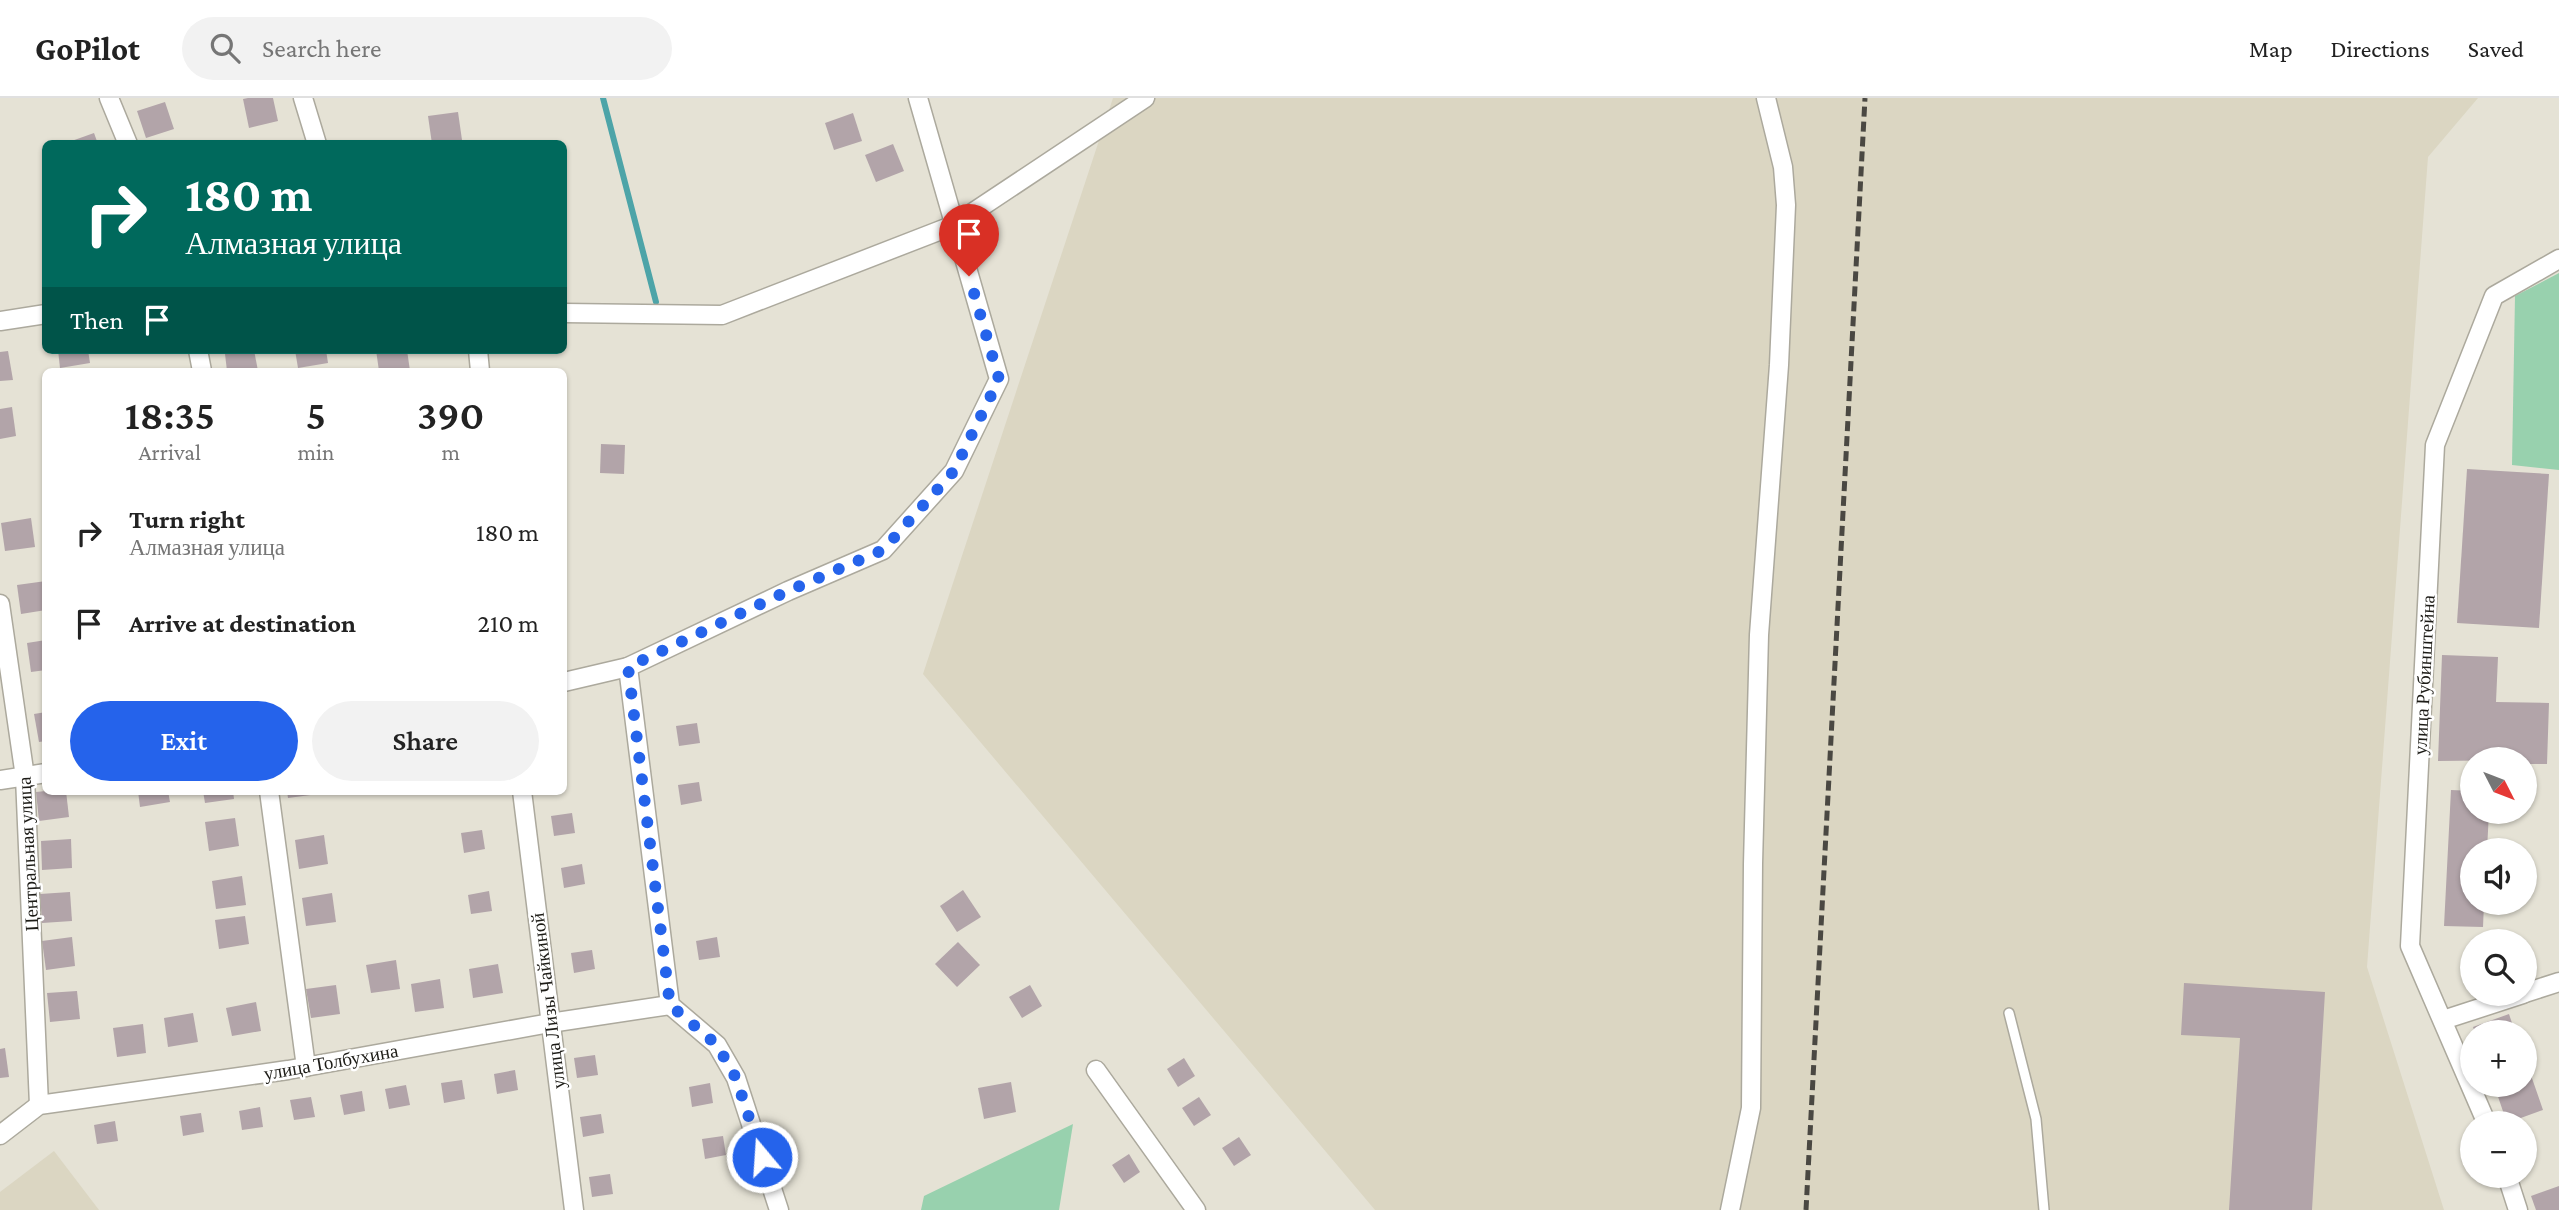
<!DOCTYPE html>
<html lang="en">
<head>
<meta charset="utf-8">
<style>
  :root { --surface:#fff; --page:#f2f2f2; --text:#222; --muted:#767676; --line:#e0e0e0; --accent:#2563eb }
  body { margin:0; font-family:"Crimson Pro",serif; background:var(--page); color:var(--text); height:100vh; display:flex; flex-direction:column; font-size:26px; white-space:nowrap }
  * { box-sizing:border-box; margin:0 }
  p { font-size:23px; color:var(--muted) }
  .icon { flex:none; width:38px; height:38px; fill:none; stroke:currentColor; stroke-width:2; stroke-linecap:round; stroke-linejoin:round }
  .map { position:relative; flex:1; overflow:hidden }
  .drawer { position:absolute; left:42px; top:270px; width:525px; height:427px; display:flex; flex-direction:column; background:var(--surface); border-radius:10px; box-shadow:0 2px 5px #0004 }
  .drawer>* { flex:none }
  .guide { position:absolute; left:42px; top:42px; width:525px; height:214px; border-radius:10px; box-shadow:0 2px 5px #0004; background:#00695c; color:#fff; overflow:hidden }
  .needle { width:46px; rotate:132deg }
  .tools { position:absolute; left:2460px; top:649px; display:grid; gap:14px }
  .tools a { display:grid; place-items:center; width:77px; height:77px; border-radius:50%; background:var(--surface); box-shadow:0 2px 5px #0004; font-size:35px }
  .pin { position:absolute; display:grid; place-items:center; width:60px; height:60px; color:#fff; margin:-72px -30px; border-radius:50% 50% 50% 0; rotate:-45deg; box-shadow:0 0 7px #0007 }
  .pin .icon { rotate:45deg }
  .me { position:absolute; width:77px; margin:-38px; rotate:342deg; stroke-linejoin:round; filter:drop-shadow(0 0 5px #0008) }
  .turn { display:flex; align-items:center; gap:24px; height:147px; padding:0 28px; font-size:32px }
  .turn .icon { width:91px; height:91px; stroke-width:2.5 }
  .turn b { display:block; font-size:49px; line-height:60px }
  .then { display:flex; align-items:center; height:66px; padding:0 28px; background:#0003; gap:14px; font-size:26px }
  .eta { display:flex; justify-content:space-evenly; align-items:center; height:119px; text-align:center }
  .eta b { font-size:42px; font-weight:600; line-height:49px }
  .action { display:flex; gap:14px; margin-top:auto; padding:14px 28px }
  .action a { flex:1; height:80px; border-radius:42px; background:var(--accent); color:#fff; font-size:28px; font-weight:600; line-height:80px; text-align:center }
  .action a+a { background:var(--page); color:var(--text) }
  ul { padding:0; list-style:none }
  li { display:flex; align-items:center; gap:21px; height:91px; padding:0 28px }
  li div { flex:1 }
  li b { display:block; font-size:26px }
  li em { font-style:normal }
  header { display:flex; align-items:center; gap:42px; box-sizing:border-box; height:98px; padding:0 35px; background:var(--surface); border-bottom:2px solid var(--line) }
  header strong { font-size:33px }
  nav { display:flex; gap:38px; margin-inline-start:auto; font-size:24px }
  .search { width:490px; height:63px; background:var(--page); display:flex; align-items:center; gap:18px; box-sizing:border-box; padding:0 24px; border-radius:38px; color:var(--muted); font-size:26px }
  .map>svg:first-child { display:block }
</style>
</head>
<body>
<header>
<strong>GoPilot</strong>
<div class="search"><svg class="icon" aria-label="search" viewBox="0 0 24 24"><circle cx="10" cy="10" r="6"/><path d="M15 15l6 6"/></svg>Search here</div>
<nav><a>Map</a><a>Directions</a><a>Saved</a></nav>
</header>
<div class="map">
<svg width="2559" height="1112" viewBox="0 0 2559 1112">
  <rect width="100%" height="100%" fill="#e5e2d5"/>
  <g fill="#dbd6c2">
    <path d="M 1113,0 L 2478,0 L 2428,59 L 2367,869 L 2444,1112 L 1375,1112 L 923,576 Z"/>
    <path d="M 54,1053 L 99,1112 L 0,1112 L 0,1094 Z"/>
  </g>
  <g fill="#98d1ae">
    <path d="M 2559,175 L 2559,372 L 2512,367 L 2515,198 Z"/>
    <path d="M 1073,1026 L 1059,1112 L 921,1112 L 924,1098 Z"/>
  </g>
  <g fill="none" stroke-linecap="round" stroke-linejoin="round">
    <path stroke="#4da4a8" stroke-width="6" d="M 603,0 L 656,204"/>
  </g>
  <g fill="#b2a4a9">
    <path d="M 248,0 L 273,0 L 278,23 L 249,30 L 243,1 Z"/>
    <path d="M 165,4 L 174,31 L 146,40 L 137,13 Z"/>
    <path d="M 458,14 L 462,42 L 432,46 L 428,18 Z"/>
    <path d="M 853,15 L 862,43 L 834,52 L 825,25 Z"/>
    <path d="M 94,35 L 98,46 L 66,46 L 66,45 Z"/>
    <path d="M 893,46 L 904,73 L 876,84 L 865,57 Z"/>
    <path d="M 58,252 L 88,252 L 90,265 L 60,270 Z"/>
    <path d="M 254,252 L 258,273 L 227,273 L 225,256 Z"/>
    <path d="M 295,252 L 326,252 L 328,265 L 298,270 Z"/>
    <path d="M 376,252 L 407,252 L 410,273 L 379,273 Z"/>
    <path d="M 8,253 L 13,282 L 0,283 L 0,254 Z"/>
    <path d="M 12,309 L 16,338 L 0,341 L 0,311 Z"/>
    <path d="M 601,346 L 625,347 L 624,376 L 600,375 Z"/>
    <path d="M 2467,371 L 2549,376 L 2539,530 L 2457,525 Z"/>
    <path d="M 31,420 L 35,449 L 5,453 L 1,425 Z"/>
    <path d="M 46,483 L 46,512 L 21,516 L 17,487 Z"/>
    <path d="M 46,542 L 46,572 L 31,574 L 27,545 Z"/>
    <path d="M 2442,557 L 2498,559 L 2496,604 L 2549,605 L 2547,666 L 2525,666 L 2525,662 L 2438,663 Z"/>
    <path d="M 46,614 L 46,643 L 39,644 L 34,616 Z"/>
    <path d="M 697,625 L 700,645 L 679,648 L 676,628 Z"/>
    <path d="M 699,684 L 702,703 L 681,707 L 678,687 Z"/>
    <path d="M 2451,692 L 2473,693 L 2473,714 L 2489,714 L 2487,752 L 2473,752 L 2473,805 L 2484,805 L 2483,829 L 2444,828 Z"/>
    <path d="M 46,693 L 66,693 L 69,719 L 39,723 L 36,694 Z"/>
    <path d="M 138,693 L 168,693 L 170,704 L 140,709 Z"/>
    <path d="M 203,693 L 233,693 L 234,701 L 205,705 Z"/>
    <path d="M 287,693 L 318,693 L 318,696 L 288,700 Z"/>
    <path d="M 572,715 L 575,735 L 554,738 L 551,718 Z"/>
    <path d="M 235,720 L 239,748 L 209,753 L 205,724 Z"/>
    <path d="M 482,732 L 485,751 L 464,755 L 461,735 Z"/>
    <path d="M 324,737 L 328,766 L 299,771 L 295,742 Z"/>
    <path d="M 71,741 L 72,770 L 42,772 L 41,743 Z"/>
    <path d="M 582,766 L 585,786 L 564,790 L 561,770 Z"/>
    <path d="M 242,778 L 246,807 L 216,811 L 212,783 Z"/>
    <path d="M 963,792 L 981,819 L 957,834 L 940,808 Z"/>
    <path d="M 489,793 L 492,813 L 471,816 L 468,797 Z"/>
    <path d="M 70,794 L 72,823 L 42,825 L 40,796 Z"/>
    <path d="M 332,795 L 336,824 L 306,828 L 302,800 Z"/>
    <path d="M 245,818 L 249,846 L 219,851 L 215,822 Z"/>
    <path d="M 72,839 L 75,868 L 46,872 L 42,843 Z"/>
    <path d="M 717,839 L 720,859 L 699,862 L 696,843 Z"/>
    <path d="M 958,844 L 980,867 L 957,889 L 935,866 Z"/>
    <path d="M 592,852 L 595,871 L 574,875 L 571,855 Z"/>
    <path d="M 396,862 L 400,891 L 371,895 L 366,867 Z"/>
    <path d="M 498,866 L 503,895 L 473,900 L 469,871 Z"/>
    <path d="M 440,881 L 444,910 L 415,914 L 411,886 Z"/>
    <path d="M 2184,885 L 2325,894 L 2312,1112 L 2229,1112 L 2240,940 L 2181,937 Z"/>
    <path d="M 336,887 L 340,916 L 311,920 L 306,891 Z"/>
    <path d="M 1030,887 L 1042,908 L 1022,920 L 1009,899 Z"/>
    <path d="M 77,893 L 80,921 L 50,924 L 47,895 Z"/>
    <path d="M 256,904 L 261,933 L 232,938 L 226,910 Z"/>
    <path d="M 193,915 L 198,944 L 168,949 L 164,920 Z"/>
    <path d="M 2509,916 L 2515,934 L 2475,934 L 2473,929 Z"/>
    <path d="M 143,926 L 146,955 L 117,959 L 113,930 Z"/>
    <path d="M 5,950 L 9,979 L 0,980 L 0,951 Z"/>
    <path d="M 595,957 L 598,977 L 577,980 L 574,960 Z"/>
    <path d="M 1184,960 L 1195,978 L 1178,989 L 1167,971 Z"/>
    <path d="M 2526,963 L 2543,1012 L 2507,1025 L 2494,987 L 2525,987 Z"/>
    <path d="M 515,972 L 518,992 L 497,996 L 494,976 Z"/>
    <path d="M 462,982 L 465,1001 L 444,1005 L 441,985 Z"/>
    <path d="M 1011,984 L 1016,1014 L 984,1021 L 978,990 Z"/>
    <path d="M 710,985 L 713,1005 L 692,1009 L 689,989 Z"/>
    <path d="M 406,987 L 410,1007 L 389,1011 L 385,991 Z"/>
    <path d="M 362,993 L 365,1013 L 344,1017 L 340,997 Z"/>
    <path d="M 311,999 L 315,1019 L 294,1022 L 290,1002 Z"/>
    <path d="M 1199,999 L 1211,1017 L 1194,1028 L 1182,1010 Z"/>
    <path d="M 260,1009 L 263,1029 L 242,1032 L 239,1013 Z"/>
    <path d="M 201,1015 L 204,1034 L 183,1038 L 180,1018 Z"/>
    <path d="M 601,1016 L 604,1035 L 583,1039 L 580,1019 Z"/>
    <path d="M 115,1023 L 118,1043 L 97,1046 L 94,1027 Z"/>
    <path d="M 723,1038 L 726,1057 L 705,1061 L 702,1041 Z"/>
    <path d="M 1239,1039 L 1251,1057 L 1234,1068 L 1222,1050 Z"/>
    <path d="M 1129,1056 L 1140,1074 L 1124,1085 L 1112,1067 Z"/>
    <path d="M 610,1076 L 613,1096 L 592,1099 L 589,1079 Z"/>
    <path d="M 2559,1088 L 2559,1112 L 2536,1112 L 2531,1098 Z"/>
  </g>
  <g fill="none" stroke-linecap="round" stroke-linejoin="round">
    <g stroke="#aca99d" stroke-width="12">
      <path id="lane" d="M 2009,915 L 2036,1021 L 2044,1112"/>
    </g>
    <g stroke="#aca99d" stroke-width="21">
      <g id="street">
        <path d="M 109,0 L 128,46"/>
        <path d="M 303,0 L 317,46"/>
        <path d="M 564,215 L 722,217 L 954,127 L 1145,0"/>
        <path d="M 0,223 L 46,216"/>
        <path d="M 198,252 L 202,273"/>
        <path d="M 478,252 L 480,273"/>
        <path d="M 0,506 L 25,679 L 39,1007"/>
        <path d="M 628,569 L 670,907 L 717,947 L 736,980 L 779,1112"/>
        <path d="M 564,584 L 628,569 L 788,493 L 883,452 L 954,373 L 999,281 L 918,0"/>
        <path d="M 0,682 L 46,675"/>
        <path d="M 269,693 L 306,969"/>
        <path d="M 522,693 L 574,1112"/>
        <path d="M 2525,895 L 2559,884"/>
        <path d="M 2443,922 L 2523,896"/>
        <path d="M 1096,972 L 1196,1112"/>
        <path d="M 2487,1026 L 2410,848 L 2435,347 L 2494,198 L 2559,161"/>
        <path d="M 0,1037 L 39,1007 L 288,972 L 550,925 L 670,907"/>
        <path d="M 2507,1078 L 2518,1112"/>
        <path d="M 1730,1112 L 1751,1010 L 1753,766 L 1759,537 L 1779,267 L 1786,107 L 1783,69 L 1766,0"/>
      </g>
    </g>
    <use href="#lane" stroke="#fff" stroke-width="9"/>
    <use href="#street" stroke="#fff" stroke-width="18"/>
    <path stroke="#4a4842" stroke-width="5" stroke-dasharray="10 5" stroke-linecap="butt" d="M 1806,1112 L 1865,0"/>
  </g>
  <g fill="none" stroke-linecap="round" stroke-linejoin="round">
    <path stroke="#2563eb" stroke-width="12" stroke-dasharray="0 21.6" d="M 762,1059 L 736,980 L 717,947 L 670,907 L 628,569 L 788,493 L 883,452 L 954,373 L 999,281 L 969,178"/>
  </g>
  <g text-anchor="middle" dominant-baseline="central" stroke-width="5" stroke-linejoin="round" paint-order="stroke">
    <g font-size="19" fill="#1d1c17" stroke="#fff">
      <text transform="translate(2424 577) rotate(-87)">улица Рубинштейна</text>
      <text transform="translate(28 756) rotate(-93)">Центральная улица</text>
      <text transform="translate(548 903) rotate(-97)">улица Лизы Чайкиной</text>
      <text transform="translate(331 964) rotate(-10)">улица Толбухина</text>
    </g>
  </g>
</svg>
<div class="tools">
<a><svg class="needle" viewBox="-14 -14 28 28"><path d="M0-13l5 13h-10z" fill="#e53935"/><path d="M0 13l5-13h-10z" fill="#767676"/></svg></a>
<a><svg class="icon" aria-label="sound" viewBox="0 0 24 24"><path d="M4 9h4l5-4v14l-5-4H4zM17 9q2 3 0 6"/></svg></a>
<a><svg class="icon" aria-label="search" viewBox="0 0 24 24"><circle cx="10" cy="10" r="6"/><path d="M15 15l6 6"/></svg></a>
<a>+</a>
<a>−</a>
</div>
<div class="pin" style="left:969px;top:178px;background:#d93025"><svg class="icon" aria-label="arrive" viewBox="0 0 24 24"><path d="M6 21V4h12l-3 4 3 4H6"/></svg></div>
<svg class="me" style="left:762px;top:1059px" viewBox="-20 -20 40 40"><circle r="17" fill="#2563eb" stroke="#fff" stroke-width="3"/><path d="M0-11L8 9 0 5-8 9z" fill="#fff"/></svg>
<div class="guide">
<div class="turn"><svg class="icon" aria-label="right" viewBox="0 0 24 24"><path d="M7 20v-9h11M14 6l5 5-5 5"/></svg><div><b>180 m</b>Алмазная улица</div></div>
<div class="then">Then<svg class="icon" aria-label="arrive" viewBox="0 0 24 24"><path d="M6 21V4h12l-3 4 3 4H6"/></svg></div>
</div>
<section class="drawer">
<div class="eta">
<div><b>18:35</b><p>Arrival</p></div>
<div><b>5</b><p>min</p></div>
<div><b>390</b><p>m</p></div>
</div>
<ul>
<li><svg class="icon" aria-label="right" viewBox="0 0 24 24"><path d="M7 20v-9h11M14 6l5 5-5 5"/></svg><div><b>Turn right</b><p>Алмазная улица</p></div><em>180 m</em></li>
<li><svg class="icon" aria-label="arrive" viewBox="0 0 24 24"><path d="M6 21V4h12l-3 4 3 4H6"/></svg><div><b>Arrive at destination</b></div><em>210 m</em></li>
</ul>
<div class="action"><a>Exit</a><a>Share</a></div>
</section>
</div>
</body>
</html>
